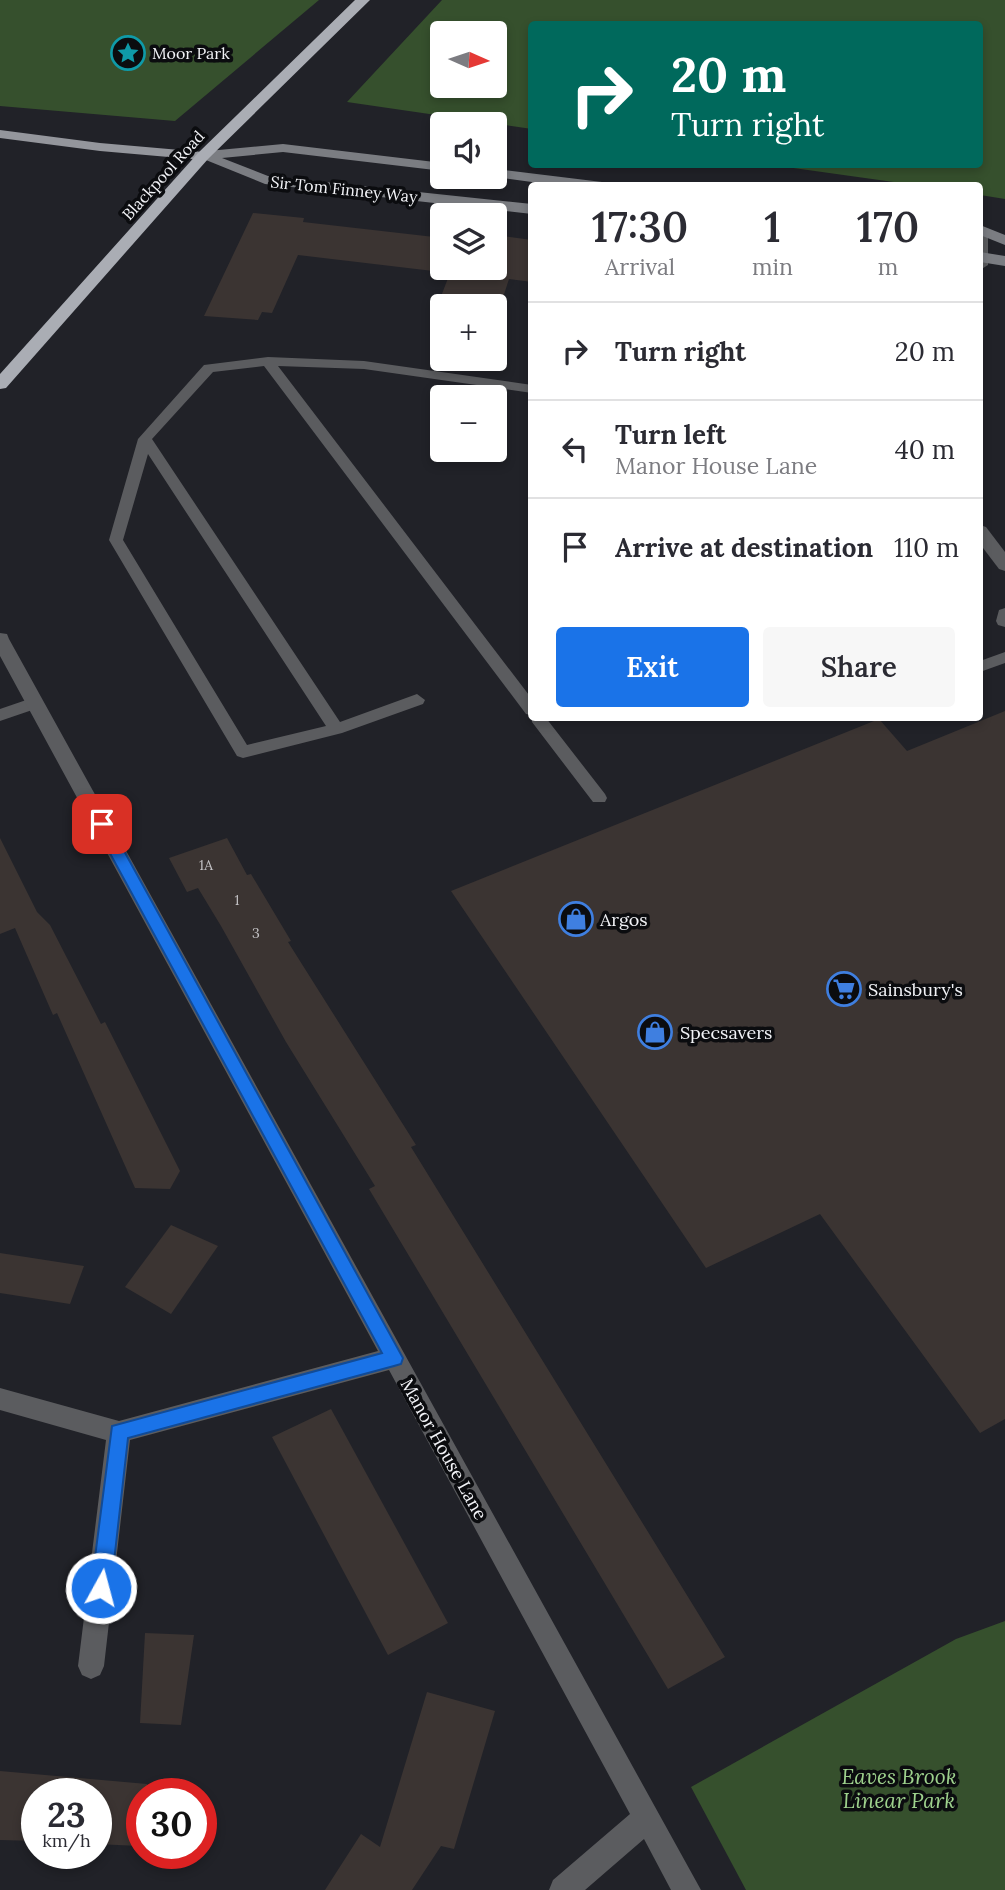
<!DOCTYPE html>
<html lang="en">
<head>
<meta charset="utf-8">
<style>
  :root { --surface:#fff; --page:#f7f7f7; --text:#2b2b33; --muted:#7c7c81; --line:#e1e1e2; --accent:#1a73e8 }
  body { margin:0; font-family:Lora,serif; background:var(--page); color:var(--text); height:100vh; display:flex; flex-direction:column; font-size:26px; white-space:nowrap }
  * { box-sizing:border-box; margin:0 }
  p { font-size:23px; color:var(--muted) }
  .icon { flex:none; width:38px; height:38px; fill:none; stroke:currentColor; stroke-width:2; stroke-linecap:round; stroke-linejoin:round }
  .map { position:relative; flex:1; overflow:hidden }
  .sheet { position:absolute; left:528px; top:182px; width:455px; height:539px; display:flex; flex-direction:column; background:var(--surface); border-radius:7px; box-shadow:0 4px 10px #0003 }
  .sheet>* { flex:none }
  .hud { position:absolute; left:528px; top:21px; width:455px; height:147px; border-radius:7px; box-shadow:0 4px 10px #0003; background:#00695c; color:#fff; overflow:hidden }
  .needle { width:46px; rotate:93deg }
  .controls { position:absolute; left:430px; top:21px; display:grid; gap:14px }
  .controls a { display:grid; place-items:center; width:77px; height:77px; border-radius:7px; background:var(--surface); box-shadow:0 4px 10px #0003; font-size:35px }
  .speed { position:absolute; left:21px; top:1778px; display:flex; gap:14px; font-size:35px; font-weight:700; text-align:center }
  .speed>* { display:grid; place-content:center; width:91px; height:91px; border-radius:50%; background:var(--surface); box-shadow:0 4px 10px #0003; line-height:1 }
  .speed small { font-size:18px; font-weight:400 }
  .speed .limit { border:10px solid #d22; background:#fff; color:#111 }
  .pin { position:absolute; display:grid; place-items:center; width:60px; height:60px; color:#fff; margin:-30px; border-radius:14px; box-shadow:0 4px 10px #0006 }
  .me { position:absolute; width:77px; margin:-38px; rotate:7deg; stroke-linejoin:round; filter:drop-shadow(0 0 5px #0008) }
  .turn { display:flex; align-items:center; gap:24px; height:147px; padding:0 28px; font-size:32px }
  .turn .icon { width:91px; height:91px; stroke-width:2.5 }
  .turn b { display:block; font-size:49px; line-height:60px }
  .eta { display:flex; justify-content:space-evenly; align-items:center; height:119px; text-align:center }
  .eta b { font-size:42px; font-weight:600; line-height:49px }
  .cta { display:flex; gap:14px; margin-top:auto; padding:14px 28px }
  .cta a { flex:1; height:80px; border-radius:7px; background:var(--accent); color:#fff; font-size:28px; font-weight:600; line-height:80px; text-align:center }
  .cta a+a { background:var(--page); color:var(--text) }
  ul { padding:0; list-style:none }
  li { display:flex; align-items:center; gap:21px; height:98px; padding:0 28px; border-top:2px solid var(--line) }
  li div { flex:1 }
  li b { display:block; font-size:26px }
  li em { font-style:normal }
  .map>svg:first-child { display:block }
</style>
</head>
<body>
<div class="map">
<svg width="1005" height="1890" viewBox="0 0 1005 1890">
  <rect width="100%" height="100%" fill="#212228"/>
  <g fill="#36502d" fill-rule="evenodd">
    <path d="M 0,0 L 319,0 L 175,121 L 0,106 Z"/>
    <path d="M 442,0 L 1005,0 L 1005,199 L 980,195 L 980,186 L 915,185 L 772,165 L 980,164 L 980,24 L 532,24 L 532,129 L 347,102 ZM 443,33 L 495,33 L 495,86 L 443,86 Z"/>
    <path d="M 1005,1621 L 1005,1890 L 746,1890 L 691,1787 L 956,1639 Z"/>
  </g>
  <g fill="#3b3432">
    <path d="M 253,213 L 304,218 L 303,222 L 443,238 L 443,268 L 495,268 L 495,235 L 532,240 L 532,282 L 509,279 L 495,322 L 495,306 L 443,306 L 443,326 L 430,325 L 450,273 L 298,255 L 272,313 L 262,312 L 258,320 L 204,316 Z"/>
    <path d="M 1005,711 L 1005,1419 L 980,1433 L 820,1214 L 706,1268 L 451,891 L 879,719 L 907,751 Z"/>
    <path d="M 0,838 L 37,912 L 50,925 L 101,1024 L 105,1022 L 180,1171 L 170,1189 L 135,1188 L 57,1013 L 53,1015 L 15,928 L 0,934 Z"/>
    <path d="M 227,838 L 247,875 L 251,874 L 291,941 L 288,942 L 416,1145 L 411,1147 L 725,1657 L 668,1689 L 369,1189 L 375,1186 L 286,1042 L 221,926 L 198,888 L 187,892 L 169,858 Z"/>
    <path d="M 171,1225 L 218,1246 L 171,1314 L 125,1287 Z"/>
    <path d="M 0,1253 L 84,1266 L 70,1304 L 0,1293 Z"/>
    <path d="M 331,1409 L 448,1623 L 388,1655 L 272,1437 Z"/>
    <path d="M 145,1633 L 194,1635 L 181,1725 L 140,1723 Z"/>
    <path d="M 427,1692 L 495,1711 L 454,1849 L 441,1846 L 412,1890 L 325,1890 L 361,1834 L 380,1847 Z"/>
    <path d="M 0,1771 L 147,1784 L 146,1794 L 142,1794 L 139,1846 L 96,1844 L 96,1794 L 37,1794 L 37,1841 L 0,1840 Z"/>
  </g>
  <g fill="none" stroke-linecap="round" stroke-linejoin="round">
    <g fill="#5b5c5f" fill-rule="evenodd">
      <path d="M 268,357 L 364,361 L 532,385 L 532,393 L 364,369 L 278,366 L 532,699 L 532,718 L 546,718 L 605,794 L 607,798 L 605,802 L 593,802 L 532,722 L 531,715 L 526,714 L 264,366 L 213,372 L 152,439 L 340,722 L 417,694 L 425,700 L 423,704 L 342,733 L 243,758 L 237,756 L 109,540 L 138,439 L 204,365 ZM 148,454 L 326,726 L 247,745 L 123,540 Z"/>
      <path d="M 1005,652 L 1005,663 L 980,672 L 980,661 Z"/>
      <path d="M 35,697 L 43,703 L 41,707 L 0,721 L 0,709 Z"/>
    </g>
    <g fill="#5b5c5f" fill-rule="evenodd">
      <path d="M 980,227 L 988,232 L 988,265 L 980,270 Z"/>
      <path d="M 980,525 L 986,527 L 1005,552 L 1005,571 L 999,569 L 980,544 Z"/>
      <path d="M 1005,608 L 1005,627 L 998,625 L 996,621 L 999,610 Z"/>
      <path d="M 0,633 L 7,634 L 9,639 L 701,1890 L 671,1890 L 644,1839 L 585,1890 L 549,1890 L 553,1880 L 630,1814 L 389,1370 L 130,1440 L 104,1666 L 100,1675 L 91,1679 L 82,1675 L 78,1666 L 106,1440 L 0,1410 L 0,1388 L 119,1421 L 378,1351 L 0,656 Z"/>
    </g>
    <g fill="#7b7d82" fill-rule="evenodd">
      <path d="M 283,144 L 443,163 L 443,171 L 283,152 L 222,158 L 268,176 L 532,204 L 532,214 L 265,184 L 196,156 L 208,151 Z"/>
      <path d="M 495,169 L 602,182 L 609,186 L 561,186 L 495,177 L 492,177 L 495,177 Z"/>
      <path d="M 980,225 L 1005,235 L 1005,245 L 980,235 Z"/>
      <path d="M 980,252 L 1005,256 L 1005,266 L 980,262 Z"/>
    </g>
    <path fill="#94969c" fill-rule="evenodd" d="M 0,130 L 100,143 L 203,152 L 210,156 L 203,160 L 100,151 L 0,138 Z"/>
    <path fill="#aaadb4" fill-rule="evenodd" d="M 355,0 L 370,0 L 208,159 L 6,388 L 0,389 L 0,374 L 198,153 Z"/>
  </g>
  <path fill="#1a73e8" stroke="#114b97" stroke-width="2" d="M 102,819 L 107,820 L 403,1358 L 401,1364 L 394,1366 L 128,1438 L 111,1588 L 108,1594 L 101,1597 L 94,1594 L 91,1588 L 112,1426 L 382,1353 L 94,824 Z"/>
  <defs>
    <g id="sight-ring" transform="scale(1.75)"><circle r="9.5" fill="#0b0c0f" stroke="#0f9aa8" stroke-width="1.5"/><path d="M0-6L1.8-2.2L6-1.7L2.9 1.2L3.7 5.4L0 3.3L-3.7 5.4L-2.9 1.2L-6-1.7L-1.8-2.2Z" fill="#0f9aa8"/></g>
    <g id="shop-ring" transform="scale(1.75)"><circle r="9.5" fill="#0b0c0f" stroke="#3f7fe0" stroke-width="1.5"/><path d="M-5-2.5h2.3a2.7 3.5 0 0 1 5.4 0H5L5.5 6h-11ZM-1.5-2.5h3a1.5 2.3 0 0 0-3 0Z" fill="#3f7fe0"/></g>
    <g id="supermarket-ring" transform="scale(1.75)"><circle r="9.5" fill="#0b0c0f" stroke="#3f7fe0" stroke-width="1.5"/><path d="M-6-5.5h2.5l.6 2H6L4.5 2H-2.5L-4.4-4H-6ZM-1.5 3.2a1.3 1.3 0 1 0 .1 0ZM3 3.2a1.3 1.3 0 1 0 .1 0Z" fill="#3f7fe0"/></g>
  </defs>
  <g fill-rule="evenodd">
    <use href="#sight-ring" x="128" y="53"/>
    <use href="#shop-ring" x="576" y="919"/>
    <use href="#supermarket-ring" x="844" y="989"/>
    <use href="#shop-ring" x="655" y="1032"/>
  </g>
  <g text-anchor="middle" dominant-baseline="central" stroke-width="7" stroke-linejoin="round" paint-order="stroke">
    <g font-size="14" fill="#c4c3c6">
      <text x="206" y="865">1A</text>
      <text x="237" y="900">1</text>
      <text x="256" y="933">3</text>
    </g>
    <g font-size="16" fill="#f2f3f7" stroke="#0b0c0f" text-anchor="start">
      <text x="152" y="53">Moor Park</text>
    </g>
    <g font-size="16" fill="#f2f3f7" stroke="#0b0c0f">
      <text transform="translate(163 175) rotate(-48)">Blackpool Road</text>
      <text transform="translate(344 189) rotate(6)">Sir Tom Finney Way</text>
    </g>
    <g font-size="18" fill="#f2f3f7" stroke="#0b0c0f" text-anchor="start">
      <text x="600" y="919">Argos</text>
      <text x="868" y="989">Sainsbury's</text>
      <text x="680" y="1032">Specsavers</text>
    </g>
    <g font-size="18" fill="#f2f3f7" stroke="#0b0c0f">
      <text transform="translate(444 1449) rotate(61)">Manor House Lane</text>
    </g>
    <g font-size="21" font-style="italic" fill="#9ed28d" stroke="#0b0c0f">
      <text x="899" y="1776">Eaves Brook<tspan x="899" dy="24">Linear Park</tspan></text>
    </g>
  </g>
</svg>
<div class="controls">
<a><svg class="needle" viewBox="-14 -14 28 28"><path d="M0-13l5 13h-10z" fill="#e53935"/><path d="M0 13l5-13h-10z" fill="#7c7c81"/></svg></a>
<a><svg class="icon" aria-label="sound" viewBox="0 0 24 24"><path d="M4 9h4l5-4v14l-5-4H4zM17 9q2 3 0 6"/></svg></a>
<a><svg class="icon" aria-label="layers" viewBox="0 0 24 24"><path d="M12 4l9 5-9 5-9-5zM3 14l9 5 9-5"/></svg></a>
<a>+</a>
<a>−</a>
</div>
<div class="speed"><div>23<small>km/h</small></div><div class="limit">30</div></div>
<div class="pin" style="left:102px;top:824px;background:#d93025"><svg class="icon" aria-label="arrive" viewBox="0 0 24 24"><path d="M6 21V4h12l-3 4 3 4H6"/></svg></div>
<svg class="me" style="left:101px;top:1588px" viewBox="-20 -20 40 40"><circle r="17" fill="#1a73e8" stroke="#fff" stroke-width="3"/><path d="M0-11L8 9 0 5-8 9z" fill="#fff"/></svg>
<div class="hud">
<div class="turn"><svg class="icon" aria-label="right" viewBox="0 0 24 24"><path d="M7 20v-9h11M14 6l5 5-5 5"/></svg><div><b>20 m</b>Turn right</div></div>
</div>
<section class="sheet">
<div class="eta">
<div><b>17:30</b><p>Arrival</p></div>
<div><b>1</b><p>min</p></div>
<div><b>170</b><p>m</p></div>
</div>
<ul>
<li><svg class="icon" aria-label="right" viewBox="0 0 24 24"><path d="M7 20v-9h11M14 6l5 5-5 5"/></svg><div><b>Turn right</b></div><em>20 m</em></li>
<li><svg class="icon" aria-label="left" viewBox="0 0 24 24"><path d="M17 20v-9H6M10 6l-5 5 5 5"/></svg><div><b>Turn left</b><p>Manor House Lane</p></div><em>40 m</em></li>
<li><svg class="icon" aria-label="arrive" viewBox="0 0 24 24"><path d="M6 21V4h12l-3 4 3 4H6"/></svg><div><b>Arrive at destination</b></div><em>110 m</em></li>
</ul>
<div class="cta"><a>Exit</a><a>Share</a></div>
</section>
</div>
</body>
</html>
